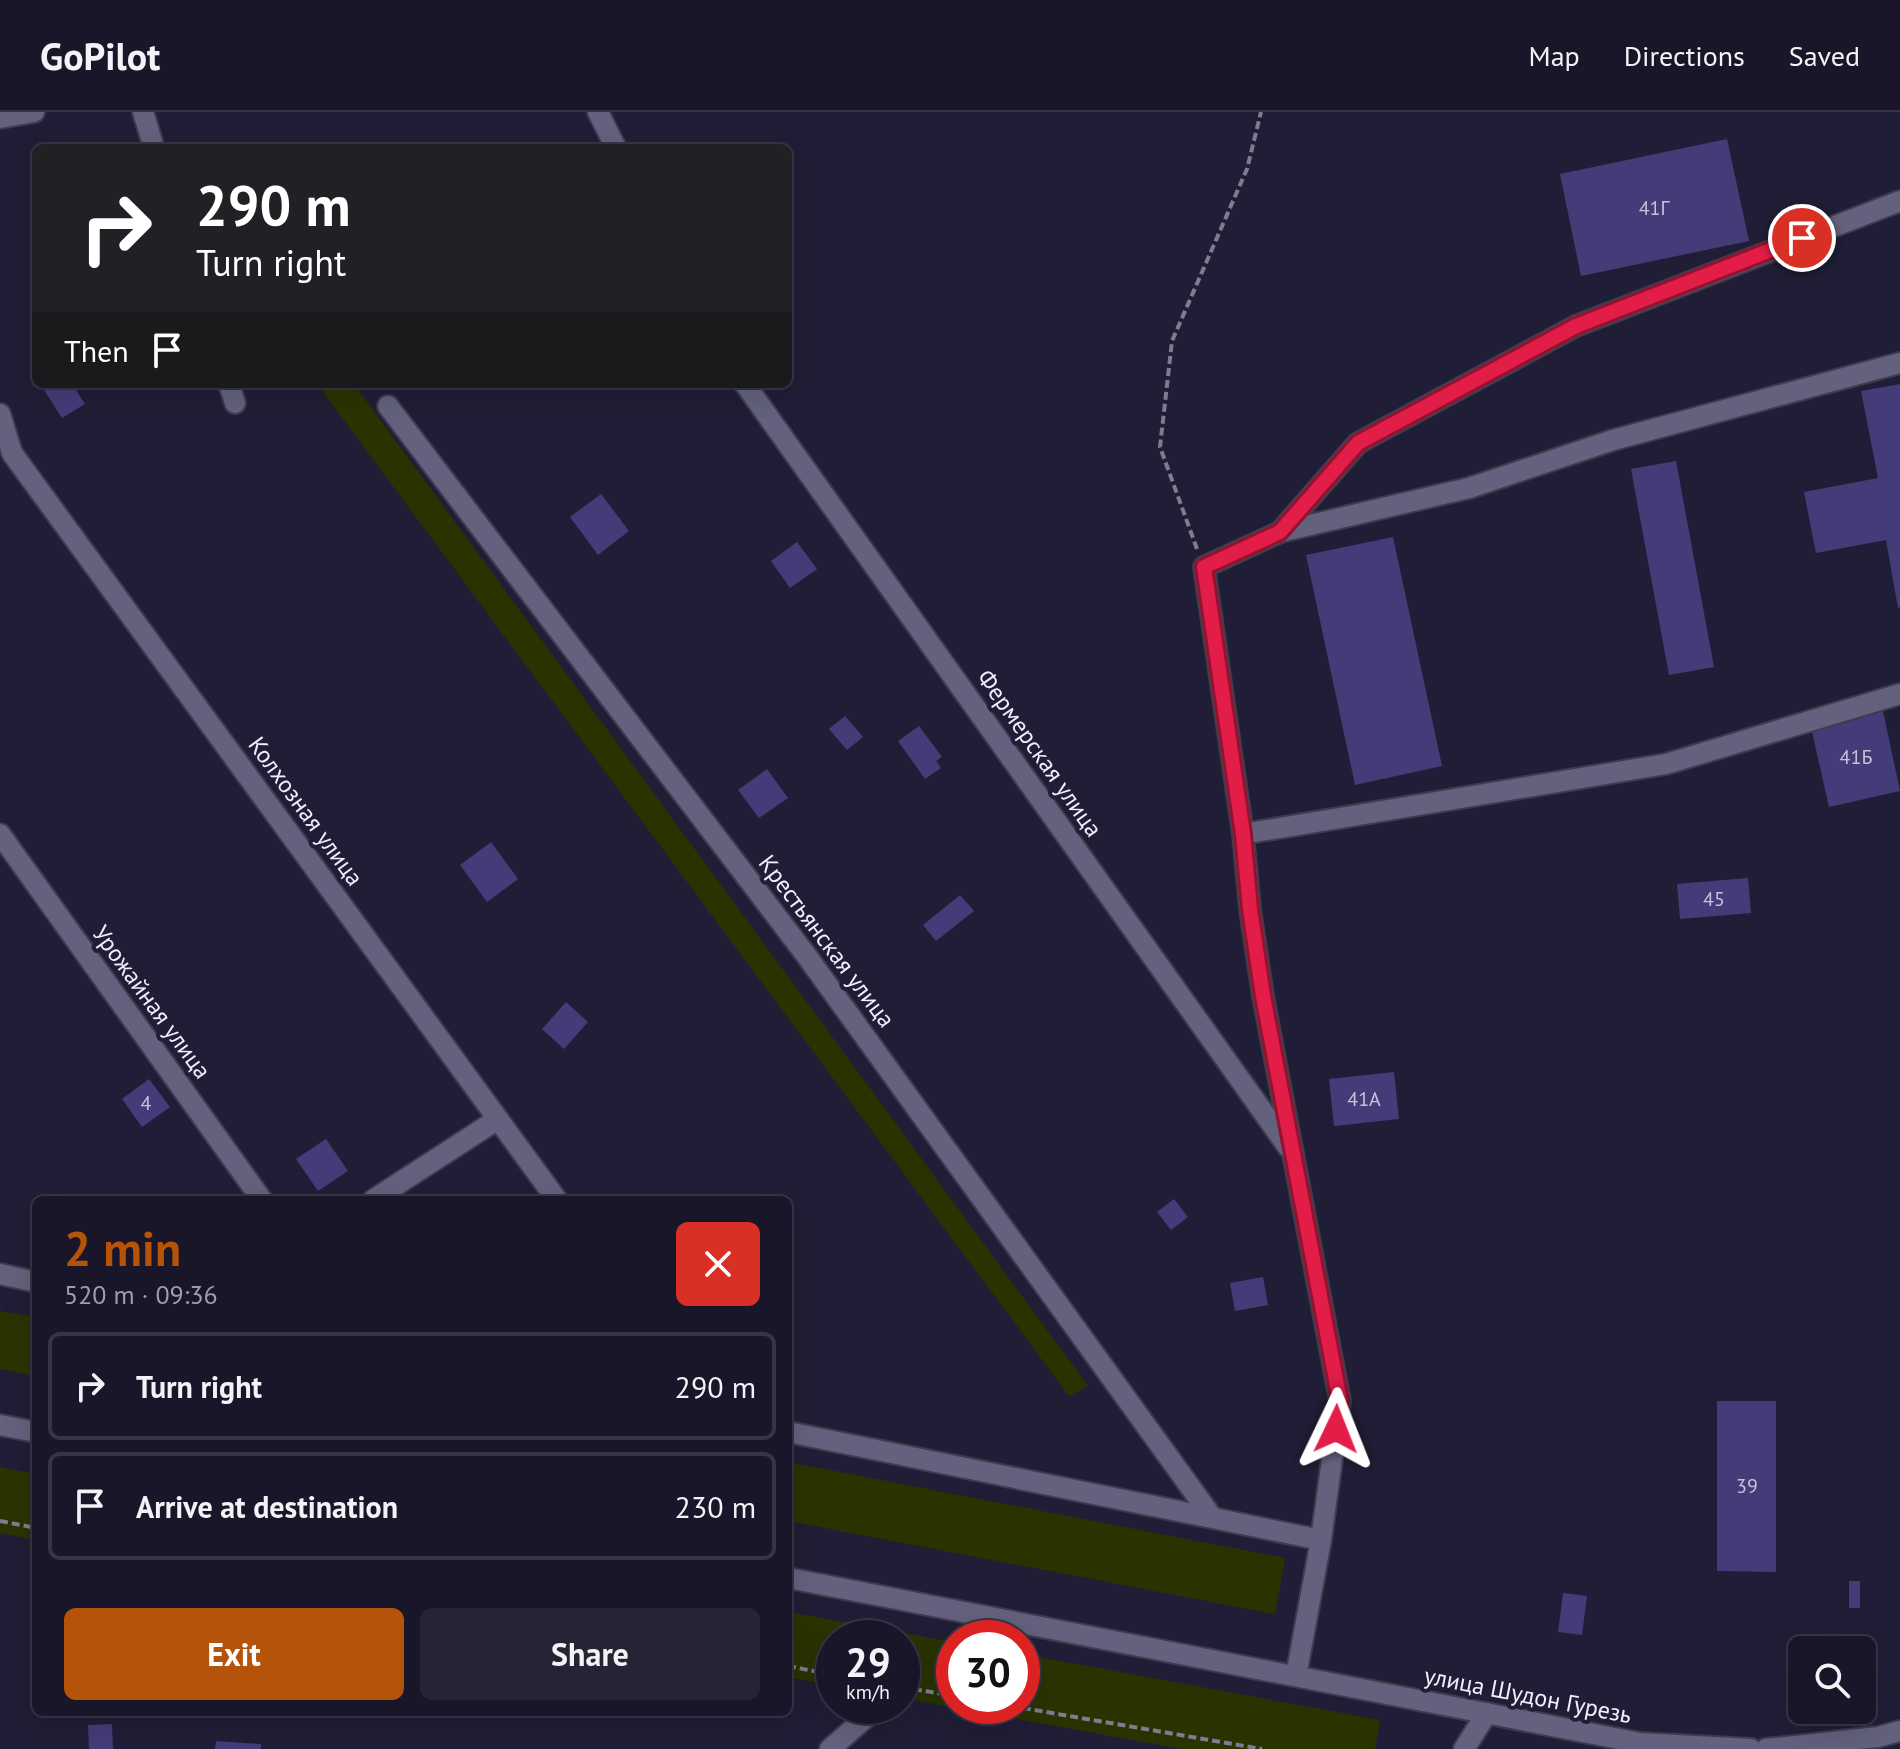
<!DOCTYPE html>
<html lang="en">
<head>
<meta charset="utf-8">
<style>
  :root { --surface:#181628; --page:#252334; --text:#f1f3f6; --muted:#9f9fa8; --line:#363545; --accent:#b45309 }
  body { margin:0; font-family:"PT Sans",sans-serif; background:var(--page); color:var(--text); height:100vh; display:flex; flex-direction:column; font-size:30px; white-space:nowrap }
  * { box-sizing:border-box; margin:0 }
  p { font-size:26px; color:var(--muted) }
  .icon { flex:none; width:44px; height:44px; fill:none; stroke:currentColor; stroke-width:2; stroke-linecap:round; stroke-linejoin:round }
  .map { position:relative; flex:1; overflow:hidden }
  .side { position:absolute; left:32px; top:1084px; width:760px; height:520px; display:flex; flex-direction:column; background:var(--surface); border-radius:12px; box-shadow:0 8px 32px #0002,0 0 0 2px var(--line) }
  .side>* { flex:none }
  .hud { position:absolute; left:32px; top:32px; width:760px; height:244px; border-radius:12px; box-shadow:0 8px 32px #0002,0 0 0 2px var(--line); background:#202124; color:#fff; overflow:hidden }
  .controls { position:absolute; left:1788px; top:1524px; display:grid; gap:16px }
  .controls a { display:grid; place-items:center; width:88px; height:88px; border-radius:12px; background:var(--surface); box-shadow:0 8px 32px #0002,0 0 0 2px var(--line); font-size:40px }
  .speed { position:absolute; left:816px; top:1508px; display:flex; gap:16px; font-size:40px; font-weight:700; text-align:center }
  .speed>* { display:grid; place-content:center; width:104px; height:104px; border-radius:50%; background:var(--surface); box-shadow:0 8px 32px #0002,0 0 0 2px var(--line); line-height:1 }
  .speed small { font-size:20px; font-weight:400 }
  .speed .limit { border:12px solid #d22; background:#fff; color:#111 }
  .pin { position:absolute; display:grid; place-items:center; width:68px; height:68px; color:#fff; margin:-34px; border:4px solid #fff; border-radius:50%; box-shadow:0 2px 8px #0007 }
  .me { position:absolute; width:88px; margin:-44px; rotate:2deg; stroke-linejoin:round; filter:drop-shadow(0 0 6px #0008) }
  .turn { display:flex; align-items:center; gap:28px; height:168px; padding:0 32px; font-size:36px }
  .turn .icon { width:104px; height:104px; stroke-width:2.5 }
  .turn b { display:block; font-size:56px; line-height:68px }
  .then { display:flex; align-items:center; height:76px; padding:0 32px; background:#0003; gap:16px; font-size:30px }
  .round { display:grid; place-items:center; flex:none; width:84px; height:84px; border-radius:12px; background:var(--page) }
  .headline { display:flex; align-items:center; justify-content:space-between; height:136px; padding:0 32px }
  h1 { font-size:48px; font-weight:600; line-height:60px; color:var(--accent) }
  .action { display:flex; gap:16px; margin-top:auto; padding:16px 32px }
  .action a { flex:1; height:92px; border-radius:12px; background:var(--accent); color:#fff; font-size:32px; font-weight:600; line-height:92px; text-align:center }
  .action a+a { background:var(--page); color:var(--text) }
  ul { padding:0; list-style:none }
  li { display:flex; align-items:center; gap:24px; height:108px; margin:0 16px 12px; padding:0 16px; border:4px solid var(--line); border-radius:12px }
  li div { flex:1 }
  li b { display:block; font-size:30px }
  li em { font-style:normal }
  header { display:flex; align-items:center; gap:48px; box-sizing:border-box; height:112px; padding:0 40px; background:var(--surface); border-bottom:2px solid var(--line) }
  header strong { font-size:38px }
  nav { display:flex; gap:44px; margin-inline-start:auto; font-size:28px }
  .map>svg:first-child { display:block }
</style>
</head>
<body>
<header>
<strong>GoPilot</strong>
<nav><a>Map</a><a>Directions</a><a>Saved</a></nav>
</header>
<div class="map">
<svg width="1900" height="1637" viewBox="0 0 1900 1637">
  <rect width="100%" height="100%" fill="#201e36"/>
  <g fill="#2a3300">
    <path d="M 317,272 L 354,272 L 1088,1274 L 1069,1284 Z"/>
    <path d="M 0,1199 L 36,1205 L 36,1264 L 0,1257 Z"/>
    <path d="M 788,1350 L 1285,1446 L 1275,1502 L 788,1409 Z"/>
    <path d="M 0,1355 L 36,1362 L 36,1428 L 0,1421 Z"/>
    <path d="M 788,1500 L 954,1530 L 954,1594 L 1022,1594 L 1022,1542 L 1380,1608 L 1375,1637 L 1181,1637 L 902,1586 L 902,1526 L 834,1526 L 834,1574 L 788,1565 Z"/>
  </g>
  <g fill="#443c79">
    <path d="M 1727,27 L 1749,129 L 1581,164 L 1560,62 Z"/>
    <path d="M 54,272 L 72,272 L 85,292 L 62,306 L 44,278 Z"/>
    <path d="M 1900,272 L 1900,495 L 1898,496 L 1886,428 L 1816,441 L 1804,380 L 1878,366 L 1861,279 Z"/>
    <path d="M 1676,349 L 1714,555 L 1669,563 L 1631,357 Z"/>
    <path d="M 601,382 L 629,419 L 598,443 L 570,405 Z"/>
    <path d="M 1393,425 L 1442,654 L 1355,673 L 1306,443 Z"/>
    <path d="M 797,430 L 817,457 L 790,476 L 771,449 Z"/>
    <path d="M 1883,599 L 1900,679 L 1829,695 L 1811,615 Z"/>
    <path d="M 845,604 L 863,625 L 847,638 L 829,617 Z"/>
    <path d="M 919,614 L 942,645 L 936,649 L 941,656 L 925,667 L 898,629 Z"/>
    <path d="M 767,657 L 788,686 L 759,706 L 738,678 Z"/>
    <path d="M 491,730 L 518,767 L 487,790 L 460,753 Z"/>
    <path d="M 1748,766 L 1751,801 L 1680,807 L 1677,772 Z"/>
    <path d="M 960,783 L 974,799 L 936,829 L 923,813 Z"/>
    <path d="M 566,890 L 588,910 L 564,937 L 542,917 Z"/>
    <path d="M 1394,960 L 1399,1007 L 1334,1014 L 1329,967 Z"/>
    <path d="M 149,967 L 170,995 L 142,1015 L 122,987 Z"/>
    <path d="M 326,1027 L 348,1059 L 318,1079 L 296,1047 Z"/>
    <path d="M 1174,1087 L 1188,1105 L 1171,1118 L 1157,1100 Z"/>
    <path d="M 1263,1165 L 1268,1193 L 1235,1199 L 1230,1171 Z"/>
    <path d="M 1717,1289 L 1776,1289 L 1776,1460 L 1717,1459 Z"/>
    <rect x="1849" y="1469" width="11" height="27"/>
    <path d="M 1563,1481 L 1587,1484 L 1582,1523 L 1558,1520 Z"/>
    <path d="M 112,1612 L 113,1637 L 89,1637 L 88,1613 Z"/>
    <path d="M 216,1629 L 261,1632 L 261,1637 L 215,1637 Z"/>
  </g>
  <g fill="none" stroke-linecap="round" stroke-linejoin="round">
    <g stroke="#3d3b4e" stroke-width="24">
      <g id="minor">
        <path d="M 143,0 L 154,36"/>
        <path d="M 598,0 L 616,36"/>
        <path d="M 0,6 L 34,0"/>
        <path d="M 229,272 L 235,291"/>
        <path d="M 745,272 L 1288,1035"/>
        <path d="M 388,294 L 806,843 L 1212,1405"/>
        <path d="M 0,302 L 12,341 L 557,1088"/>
        <path d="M 1280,420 L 1469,376 L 1613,328 L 1900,251"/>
        <path d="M 0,722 L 262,1088"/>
        <path d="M 1243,722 L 1204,455 L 1280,420 L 1358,331 L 1576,214 L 1900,89"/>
        <path d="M 373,1088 L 498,1007"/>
        <path d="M 0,1162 L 36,1170"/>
        <path d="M 0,1313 L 36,1320"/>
        <path d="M 788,1320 L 1321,1428"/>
        <path d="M 788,1466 L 1640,1631 L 1751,1637"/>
        <path d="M 1296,1564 L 1321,1428 L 1340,1289 L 1263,884 L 1250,797 L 1243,722 L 1666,652 L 1900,582"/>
        <path d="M 830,1637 L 879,1594"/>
        <path d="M 1464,1637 L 1487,1601"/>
        <path d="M 1766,1637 L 1878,1625 L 1900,1619"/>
      </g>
    </g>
    <g stroke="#7e7c90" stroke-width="4" stroke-dasharray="8 4" stroke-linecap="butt">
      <path d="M 1197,437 L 1160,335 L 1172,229 L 1247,57 L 1261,0"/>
      <path d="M 0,1409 L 36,1416"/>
      <path d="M 788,1554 L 834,1563"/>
      <path d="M 902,1575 L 954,1584"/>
      <path d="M 1011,1594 L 1262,1637"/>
    </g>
    <use href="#minor" stroke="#63617d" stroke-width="20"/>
  </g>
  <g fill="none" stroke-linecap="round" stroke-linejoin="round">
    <g stroke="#92132f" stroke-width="20">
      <path id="route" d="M 1336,1317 L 1340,1289 L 1263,884 L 1250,797 L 1243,722 L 1204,455 L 1280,420 L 1358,331 L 1576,214 L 1802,126"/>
    </g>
    <use href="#route" stroke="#e11d48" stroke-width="14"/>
  </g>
  <g text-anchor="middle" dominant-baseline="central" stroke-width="8" stroke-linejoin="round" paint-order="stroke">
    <g font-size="20" fill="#c5c3dc">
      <text x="1654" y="96">41Г</text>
      <text x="1856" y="645">41Б</text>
      <text x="1714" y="787">45</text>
      <text x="1364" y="987">41А</text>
      <text x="146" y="991">4</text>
      <text x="1747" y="1374">39</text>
    </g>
    <g font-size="24" fill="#f0f0fd" stroke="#201e36">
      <text transform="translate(1040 641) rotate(55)">Фермерская улица</text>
      <text transform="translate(306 699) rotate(54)">Колхозная улица</text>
      <text transform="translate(827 829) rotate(53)">Крестьянская улица</text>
      <text transform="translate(152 890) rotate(54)">Урожайная улица</text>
      <text transform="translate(1528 1583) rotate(11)">улица Шудон Гурезь</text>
    </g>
  </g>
</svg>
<div class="controls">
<a><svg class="icon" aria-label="search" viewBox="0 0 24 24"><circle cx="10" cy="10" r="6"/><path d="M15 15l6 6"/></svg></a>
</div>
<div class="speed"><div>29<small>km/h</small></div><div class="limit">30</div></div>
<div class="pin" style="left:1802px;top:126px;background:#d93025"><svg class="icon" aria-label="arrive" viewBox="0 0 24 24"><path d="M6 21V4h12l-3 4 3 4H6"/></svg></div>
<svg class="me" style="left:1336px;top:1317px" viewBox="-20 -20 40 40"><path d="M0-17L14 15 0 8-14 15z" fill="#e11d48" stroke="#fff" stroke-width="4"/></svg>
<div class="hud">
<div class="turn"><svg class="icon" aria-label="right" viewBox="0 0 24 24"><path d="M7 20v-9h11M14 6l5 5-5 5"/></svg><div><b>290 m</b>Turn right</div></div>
<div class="then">Then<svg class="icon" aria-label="arrive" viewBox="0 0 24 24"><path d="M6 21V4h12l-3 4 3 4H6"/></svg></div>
</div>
<section class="side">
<div class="headline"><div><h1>2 min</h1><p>520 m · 09:36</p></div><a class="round" style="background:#d93025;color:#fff"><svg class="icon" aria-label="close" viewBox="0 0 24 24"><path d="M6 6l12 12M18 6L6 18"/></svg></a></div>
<ul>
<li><svg class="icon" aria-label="right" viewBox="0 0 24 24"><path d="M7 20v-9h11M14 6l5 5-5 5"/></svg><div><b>Turn right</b></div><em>290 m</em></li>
<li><svg class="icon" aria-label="arrive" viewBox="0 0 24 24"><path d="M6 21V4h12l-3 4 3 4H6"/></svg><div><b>Arrive at destination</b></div><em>230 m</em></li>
</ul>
<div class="action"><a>Exit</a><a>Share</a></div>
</section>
</div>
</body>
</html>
